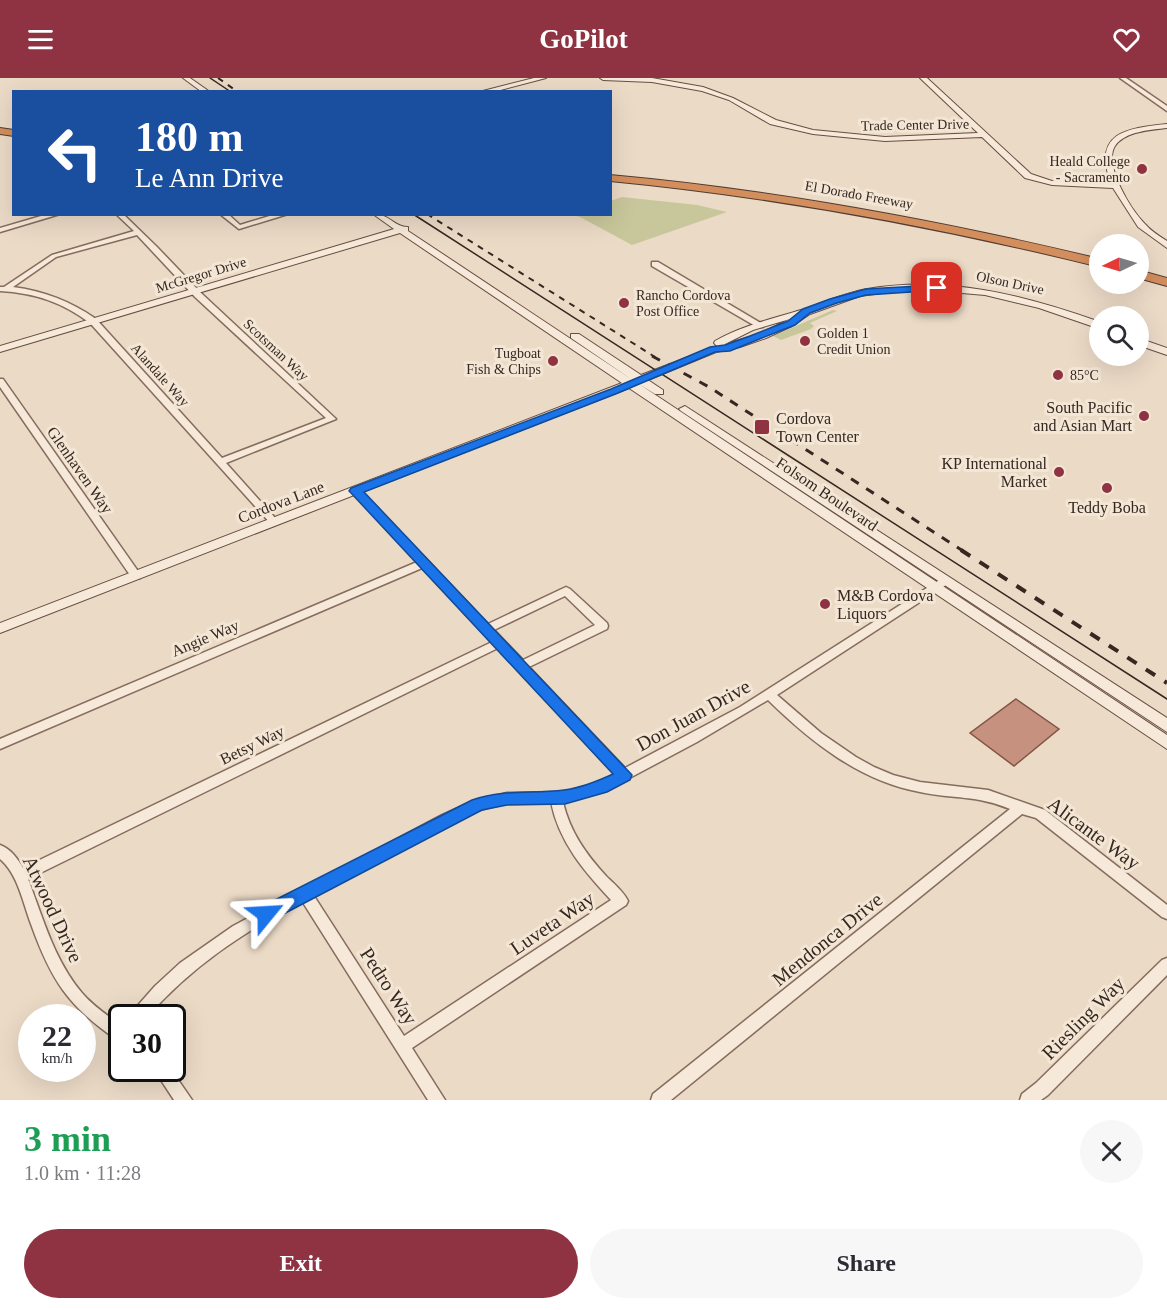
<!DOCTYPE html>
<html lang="en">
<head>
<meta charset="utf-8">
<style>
  :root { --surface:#fff; --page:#f7f7f7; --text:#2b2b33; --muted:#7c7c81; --accent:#8f3241 }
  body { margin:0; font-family:Georgia,serif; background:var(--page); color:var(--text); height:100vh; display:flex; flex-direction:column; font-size:22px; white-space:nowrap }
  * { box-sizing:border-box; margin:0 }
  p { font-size:20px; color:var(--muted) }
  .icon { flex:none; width:33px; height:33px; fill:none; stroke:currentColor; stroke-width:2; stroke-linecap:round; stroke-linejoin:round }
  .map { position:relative; height:1022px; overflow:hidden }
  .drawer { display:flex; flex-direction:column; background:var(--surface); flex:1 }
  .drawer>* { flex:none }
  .guide { position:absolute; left:12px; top:12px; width:600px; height:126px; border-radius:0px; box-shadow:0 6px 24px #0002; background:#1a4fa0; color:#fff; overflow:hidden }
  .needle { width:39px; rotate:265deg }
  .controls { position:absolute; left:1089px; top:156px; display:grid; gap:12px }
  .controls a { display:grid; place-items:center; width:60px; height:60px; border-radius:50%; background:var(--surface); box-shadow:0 6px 24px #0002; font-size:30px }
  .speed { position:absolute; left:18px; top:926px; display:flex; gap:12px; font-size:30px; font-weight:700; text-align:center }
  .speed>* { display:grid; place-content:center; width:78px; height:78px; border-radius:50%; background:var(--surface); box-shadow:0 6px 24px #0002; line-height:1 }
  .speed small { font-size:15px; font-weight:400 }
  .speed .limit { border:3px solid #111; border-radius:9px; background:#fff; color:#111 }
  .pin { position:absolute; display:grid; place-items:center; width:51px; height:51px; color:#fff; margin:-26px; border-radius:12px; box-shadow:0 3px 9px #0006 }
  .me { position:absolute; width:66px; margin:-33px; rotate:63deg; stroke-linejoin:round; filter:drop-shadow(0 0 4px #0008) }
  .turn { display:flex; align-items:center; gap:21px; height:126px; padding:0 24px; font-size:27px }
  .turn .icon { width:78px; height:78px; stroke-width:2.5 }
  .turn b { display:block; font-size:42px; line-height:51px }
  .round { display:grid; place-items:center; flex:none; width:63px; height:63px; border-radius:32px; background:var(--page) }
  .head { display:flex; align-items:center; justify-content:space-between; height:102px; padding:0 24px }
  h1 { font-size:36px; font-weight:700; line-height:45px; color:#1e9e55 }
  .button { display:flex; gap:12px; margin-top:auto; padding:12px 24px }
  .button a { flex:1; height:69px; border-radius:36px; background:var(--accent); color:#fff; font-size:24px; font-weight:700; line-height:69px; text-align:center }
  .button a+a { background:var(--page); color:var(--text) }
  header { display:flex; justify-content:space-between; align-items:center; height:78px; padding:0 24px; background:var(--accent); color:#fff; font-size:27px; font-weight:700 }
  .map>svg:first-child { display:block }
</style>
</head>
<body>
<header><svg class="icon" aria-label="menu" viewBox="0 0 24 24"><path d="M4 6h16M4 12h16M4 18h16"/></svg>GoPilot<svg class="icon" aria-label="heart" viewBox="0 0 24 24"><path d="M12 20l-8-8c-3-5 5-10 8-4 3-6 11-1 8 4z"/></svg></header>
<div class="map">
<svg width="1167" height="1022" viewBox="0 0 1167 1022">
  <rect width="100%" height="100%" fill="#ebdac6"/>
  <g fill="#c8c79b">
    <path d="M 622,119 L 697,127 L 727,134 L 632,167 L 580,139 L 572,137 L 610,136 L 611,123 Z"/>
    <path d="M 833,232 L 837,233 L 810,245 L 814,248 L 811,251 L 781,262 L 773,258 Z"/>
  </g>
  <path fill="#c6927f" stroke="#825445" stroke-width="1.5" d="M 1016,621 L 1059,651 L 1014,688 L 970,655 Z"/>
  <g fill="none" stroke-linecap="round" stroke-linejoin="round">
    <g stroke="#856c5d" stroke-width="3">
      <g id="street">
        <path d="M 1120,0 L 1126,0 L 1167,28 L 1167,33 Z"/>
        <path d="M 48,136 L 60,136 L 0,154 L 0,150 Z"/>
        <path d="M 116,136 L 123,136 L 157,169 L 201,215 L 336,341 L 226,385 L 277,442 L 279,444 L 277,446 L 271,446 L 90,245 C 62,224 35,215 0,213 L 0,209 L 4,209 L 52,177 L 134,153 ZM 137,157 L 195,219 L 326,340 L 222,380 L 96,241 C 70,223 44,213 13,209 L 56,179 Z"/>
        <path d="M 220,136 L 228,136 L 240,147 L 276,136 L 288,136 L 239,151 Z"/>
        <path d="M 652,184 L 658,184 L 764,247 L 763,249 L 757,249 L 652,188 Z"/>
        <path d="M 0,301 L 3,301 L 140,496 L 141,498 L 140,500 L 132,500 L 0,309 Z"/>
        <path d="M 356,410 L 359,411 L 488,546 L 566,509 L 570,511 L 607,545 L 608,548 L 607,551 L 529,589 L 625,690 L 740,629 L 941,501 L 949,501 L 950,503 L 949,505 L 777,617 L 821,655 L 856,679 L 874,689 L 893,697 L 920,704 L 988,712 L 1045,732 L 1167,827 L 1167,841 L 1162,839 L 1036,740 L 1022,736 L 671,1022 L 651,1022 L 653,1016 L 1010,731 C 977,717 953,721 920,714 C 860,703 811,664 768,622 L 697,664 L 605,713 L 563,724 C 570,754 586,776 606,798 C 613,805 623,813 628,823 L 626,827 L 412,970 L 445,1022 L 428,1022 L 302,823 C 242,855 192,888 147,939 L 129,939 L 132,934 L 155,908 L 180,885 L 233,848 L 442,737 L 473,723 L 507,715 L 565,714 L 598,705 L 615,696 L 498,570 L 28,801 C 43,840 54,882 82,915 C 93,928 108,938 122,948 L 122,964 L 117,962 C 68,928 51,902 31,846 C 23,825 18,796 0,781 L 0,767 C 11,771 17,780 23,790 L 492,564 L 422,490 L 0,671 L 0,661 L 417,484 L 353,415 L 351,413 ZM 565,518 L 595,547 L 523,582 L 494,552 ZM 551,724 C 559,764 584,793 611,822 L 404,958 L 314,818 L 436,752 L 480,732 L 507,725 Z"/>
        <path d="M 1167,880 L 1167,897 L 1048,1017 L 1041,1022 L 1020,1022 L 1022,1016 L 1036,1005 L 1162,882 Z"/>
        <path d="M 153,990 L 170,990 L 192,1022 L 174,1022 Z"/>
      </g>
    </g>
    <g stroke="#674e40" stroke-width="2">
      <g id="secondary">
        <path d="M 183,0 L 190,0 L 210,14 L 202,14 Z"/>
        <path d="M 534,0 L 546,0 L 493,14 L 479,14 Z"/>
        <path d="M 600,0 L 652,0 L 703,9 L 733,20 L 776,42 L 813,52 L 885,59 L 978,55 L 920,0 L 927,0 L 1031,96 L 1052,103 L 1111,105 C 1092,55 1126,50 1167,46 L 1167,50 C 1151,52 1125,53 1115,68 C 1103,87 1131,132 1145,146 C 1151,153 1159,158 1167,163 L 1167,170 L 1138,149 L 1113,110 L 1052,107 L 1025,100 L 982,59 L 885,63 L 813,56 L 770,46 L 729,22 L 702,13 L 652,4 L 603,2 Z"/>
        <path d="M 373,136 C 390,136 394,149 408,149 L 408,153 L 631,301 L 571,260 L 571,256 L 579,256 L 641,297 L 717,268 L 714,265 L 715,263 C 743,247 772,241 801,232 C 823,225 844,215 867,211 C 947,197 1024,217 1100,244 L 1100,251 L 1039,230 L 985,217 L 927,212 L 897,213 L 860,218 L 810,236 L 792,248 L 766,260 L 740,269 L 716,274 L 648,302 L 663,312 L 663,316 L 655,316 L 639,306 L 1167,657 L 1167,671 L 629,310 L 0,555 L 0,545 L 622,305 L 400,155 L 0,274 L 0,268 L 394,151 ZM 790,241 L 759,256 L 723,267 L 753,252 Z"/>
        <path d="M 1138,260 L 1167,270 L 1167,277 L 1138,267 Z"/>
        <path d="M 685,328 L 1167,640 L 1167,654 L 681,333 L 679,331 Z"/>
      </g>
    </g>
    <g stroke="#533c31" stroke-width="2">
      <g id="highway">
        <path d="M 0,50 L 14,52 L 14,58 L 0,56 Z"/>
        <path d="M 610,97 C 776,112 938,142 1100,181 L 1100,189 C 938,149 776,119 610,103 Z"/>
        <path d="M 1138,192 L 1167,200 L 1167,208 L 1138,200 Z"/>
      </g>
    </g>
    <use href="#street" fill="#f6e9d9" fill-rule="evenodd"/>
    <use href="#secondary" fill="#f6e9d9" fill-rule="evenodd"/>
    <use href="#highway" fill="#d38e5e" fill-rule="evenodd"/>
    <g stroke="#362720" stroke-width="1.5">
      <path d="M 210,0 L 231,14"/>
      <path d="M 413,136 L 1167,621"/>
    </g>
    <g stroke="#362720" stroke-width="2" stroke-dasharray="6 6" stroke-linecap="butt">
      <path d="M 218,0 L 238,14"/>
      <path d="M 427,136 L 655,279"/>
    </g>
    <path stroke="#362720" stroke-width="3" stroke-dasharray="9 9" stroke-linecap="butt" d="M 652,278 L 709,309 L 963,473"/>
    <path stroke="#362720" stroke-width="4" stroke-dasharray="11 11" stroke-linecap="butt" d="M 961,472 L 1167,605"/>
  </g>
  <path fill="#1a73e8" stroke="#114b97" stroke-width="1.5" d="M 937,207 L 942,210 L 941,212 L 866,217 L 837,225 L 810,235 L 795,247 L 757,262 L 730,273 L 715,274 L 618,315 L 364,414 L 632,697 L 630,702 L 607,714 L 565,726 L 507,727 L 482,732 L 272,842 L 266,844 L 259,842 L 257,836 L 259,830 L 472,722 C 505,711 532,716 564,712 C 581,710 598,703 613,696 L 351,415 L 349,413 L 351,410 L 611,311 L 710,269 L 725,267 L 750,258 L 788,243 L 803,231 L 830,221 L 866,211 Z"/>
  <g fill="#8f3241" stroke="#f3e6d5" stroke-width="2">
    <circle cx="1142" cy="91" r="6"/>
    <circle cx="624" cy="225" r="6"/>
    <circle cx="805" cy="263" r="6"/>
    <circle cx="553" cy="283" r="6"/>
    <circle cx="1058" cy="297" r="6"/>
    <circle cx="1144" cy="338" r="6"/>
    <rect x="754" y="341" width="16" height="16" rx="3"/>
    <circle cx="1059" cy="394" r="6"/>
    <circle cx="1107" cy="410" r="6"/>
    <circle cx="825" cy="526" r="6"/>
  </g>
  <g text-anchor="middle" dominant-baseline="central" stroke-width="6" stroke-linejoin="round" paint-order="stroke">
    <g font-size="14" fill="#362720" stroke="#f3e6d5">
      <text transform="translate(915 47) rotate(-1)">Trade Center Drive</text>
      <text transform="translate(859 117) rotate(10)">El Dorado Freeway</text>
      <text transform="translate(201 197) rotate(-17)">McGregor Drive</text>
      <text transform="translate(1010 205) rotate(12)">Olson Drive</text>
      <text transform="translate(276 272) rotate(43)">Scotsman Way</text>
      <text transform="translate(160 297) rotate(48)">Alandale Way</text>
    </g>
    <g font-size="14" fill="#362720" stroke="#f3e6d5" text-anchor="start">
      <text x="1130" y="83" text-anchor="end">Heald College<tspan x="1130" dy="16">- Sacramento</tspan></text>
      <text x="636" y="217">Rancho Cordova<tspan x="636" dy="16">Post Office</tspan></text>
      <text x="817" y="255">Golden 1<tspan x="817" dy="16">Credit Union</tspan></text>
      <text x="541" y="275" text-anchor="end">Tugboat<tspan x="541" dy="16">Fish &amp; Chips</tspan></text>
      <text x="1070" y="297">85°C</text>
    </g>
    <g font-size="16" fill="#362720" stroke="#f3e6d5" text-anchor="end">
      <text x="1132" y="329">South Pacific<tspan x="1132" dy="18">and Asian Mart</tspan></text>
      <text x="776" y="340" text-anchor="start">Cordova<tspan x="776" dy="18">Town Center</tspan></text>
      <text x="1047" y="385">KP International<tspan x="1047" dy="18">Market</tspan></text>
      <text x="1107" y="429" text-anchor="middle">Teddy Boba</text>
      <text x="837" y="517" text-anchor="start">M&amp;B Cordova<tspan x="837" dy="18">Liquors</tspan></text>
    </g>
    <g font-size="16" fill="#362720" stroke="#f3e6d5">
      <text transform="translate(80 392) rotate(55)">Glenhaven Way</text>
      <text transform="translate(827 416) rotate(34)">Folsom Boulevard</text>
      <text transform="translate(281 424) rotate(-21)">Cordova Lane</text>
      <text transform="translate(205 560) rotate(-23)">Angie Way</text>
      <text transform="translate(252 667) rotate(-26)">Betsy Way</text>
    </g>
    <g font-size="20" fill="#362720" stroke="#f3e6d5">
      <text transform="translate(693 637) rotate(-29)">Don Juan Drive</text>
      <text transform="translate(1094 755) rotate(36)">Alicante Way</text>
      <text transform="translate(53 831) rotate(65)">Atwood Drive</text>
      <text transform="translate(552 845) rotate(-34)">Luveta Way</text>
      <text transform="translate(827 861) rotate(-39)">Mendonca Drive</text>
      <text transform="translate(389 908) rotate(57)">Pedro Way</text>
      <text transform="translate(1083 940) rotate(-45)">Riesling Way</text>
    </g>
  </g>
</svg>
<div class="controls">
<a><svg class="needle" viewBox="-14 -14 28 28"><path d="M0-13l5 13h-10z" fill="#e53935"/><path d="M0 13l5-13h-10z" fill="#7c7c81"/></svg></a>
<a><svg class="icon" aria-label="search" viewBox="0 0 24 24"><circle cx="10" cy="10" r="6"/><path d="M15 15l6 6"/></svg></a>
</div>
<div class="speed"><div>22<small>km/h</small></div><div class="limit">30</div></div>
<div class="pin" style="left:937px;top:210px;background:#d93025"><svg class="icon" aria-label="arrive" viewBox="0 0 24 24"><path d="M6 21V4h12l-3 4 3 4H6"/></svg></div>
<svg class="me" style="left:266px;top:836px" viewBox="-20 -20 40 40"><path d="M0-17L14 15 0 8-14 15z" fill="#1a73e8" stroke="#fff" stroke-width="4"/></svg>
<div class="guide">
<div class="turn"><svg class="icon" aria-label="left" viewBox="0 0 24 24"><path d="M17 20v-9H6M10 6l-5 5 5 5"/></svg><div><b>180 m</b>Le Ann Drive</div></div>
</div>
</div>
<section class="drawer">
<div class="head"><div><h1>3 min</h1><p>1.0 km · 11:28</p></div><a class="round"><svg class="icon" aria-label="close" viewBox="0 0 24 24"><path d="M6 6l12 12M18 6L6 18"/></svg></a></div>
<div class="button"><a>Exit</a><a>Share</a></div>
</section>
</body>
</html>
